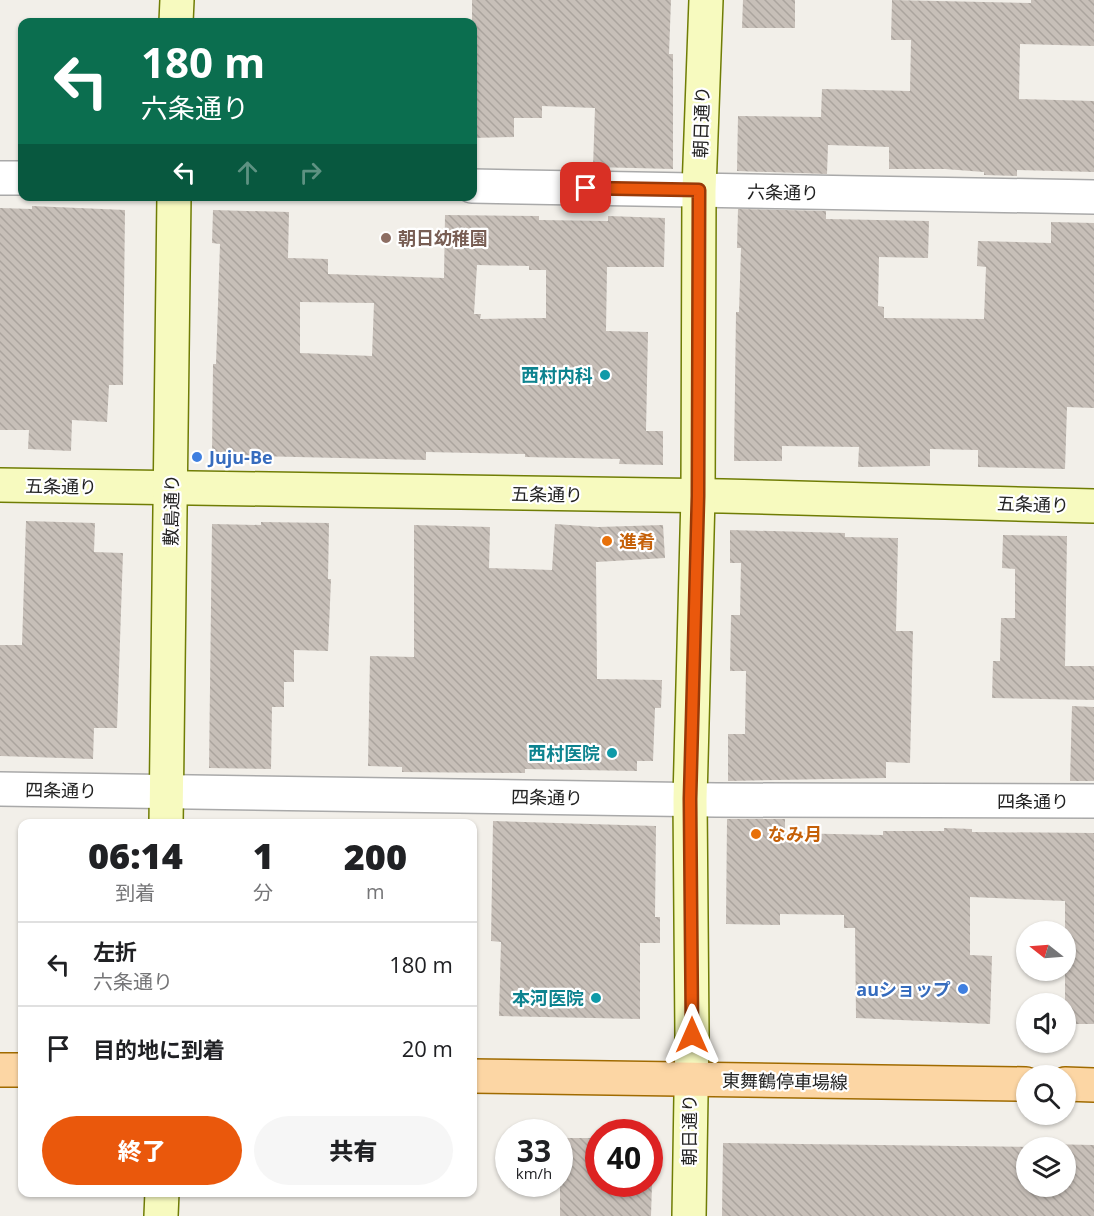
<!DOCTYPE html>
<html lang="ja">
<head>
<meta charset="utf-8">
<style>
  :root { --surface:#fff; --page:#f6f6f6; --text:#202124; --muted:#757577; --line:#e0e0e0; --accent:#ea580c }
  body { margin:0; font-family:"Open Sans","Noto Sans JP",sans-serif; background:var(--page); color:var(--text); height:100vh; display:flex; flex-direction:column; font-size:22px; white-space:nowrap }
  * { box-sizing:border-box; margin:0 }
  p { font-size:20px; color:var(--muted) }
  .icon { flex:none; width:33px; height:33px; fill:none; stroke:currentColor; stroke-width:2; stroke-linecap:round; stroke-linejoin:round }
  .map { position:relative; flex:1; overflow:hidden }
  .drawer { position:absolute; left:18px; top:819px; width:459px; height:378px; display:flex; flex-direction:column; background:var(--surface); border-radius:12px; box-shadow:0 2px 4px #0004 }
  .drawer>* { flex:none }
  .guide { position:absolute; left:18px; top:18px; width:459px; height:183px; border-radius:12px; box-shadow:0 2px 4px #0004; background:#0b6e4f; color:#fff; overflow:hidden }
  .needle { width:39px; rotate:287deg }
  .buttons { position:absolute; left:1016px; top:921px; display:grid; gap:12px }
  .buttons a { display:grid; place-items:center; width:60px; height:60px; border-radius:50%; background:var(--surface); box-shadow:0 2px 4px #0004; font-size:30px }
  .speed { position:absolute; left:495px; top:1119px; display:flex; gap:12px; font-size:30px; font-weight:700; text-align:center }
  .speed>* { display:grid; place-content:center; width:78px; height:78px; border-radius:50%; background:var(--surface); box-shadow:0 2px 4px #0004; line-height:1 }
  .speed small { font-size:15px; font-weight:400 }
  .speed .limit { border:9px solid #d22; background:#fff; color:#111 }
  .pin { position:absolute; display:grid; place-items:center; width:51px; height:51px; color:#fff; margin:-26px; border-radius:12px; box-shadow:0 3px 9px #0006 }
  .me { position:absolute; width:66px; margin:-33px; rotate:0deg; stroke-linejoin:round; filter:drop-shadow(0 0 4px #0008) }
  .turn { display:flex; align-items:center; gap:21px; height:126px; padding:0 24px; font-size:27px }
  .turn .icon { width:78px; height:78px; stroke-width:2.5 }
  .turn b { display:block; font-size:42px; line-height:51px }
  .lanes { display:flex; align-items:center; height:57px; padding:0 24px; background:#0003; justify-content:center; gap:30px; direction:ltr }
  .lanes .off { opacity:.35 }
  .eta { display:flex; justify-content:space-evenly; align-items:center; height:102px; text-align:center }
  .eta b { font-size:36px; font-weight:800; line-height:42px }
  .button { display:flex; gap:12px; margin-top:auto; padding:12px 24px }
  .button a { flex:1; height:69px; border-radius:36px; background:var(--accent); color:#fff; font-size:24px; font-weight:800; line-height:69px; text-align:center }
  .button a+a { background:var(--page); color:var(--text) }
  ul { padding:0; list-style:none }
  li { display:flex; align-items:center; gap:18px; height:84px; padding:0 24px; border-top:2px solid var(--line) }
  li div { flex:1 }
  li b { display:block; font-size:22px }
  li em { font-style:normal }
  .map>svg:first-child { display:block }
</style>
</head>
<body>
<div class="map">
<svg width="1094" height="1216" viewBox="0 0 1094 1216">
  <defs>
    <pattern id="building-back-hatch" width="6" height="6" patternUnits="userSpaceOnUse" patternTransform="scale(1.5)"><rect width="6" height="6" fill="#c7bfb8"/><path d="M-1 5l2 2M0 0l6 6M5-1l2 2" fill="none" stroke="#aba49e"/></pattern>
  </defs>
  <rect width="100%" height="100%" fill="#f2efe9"/>
  <g fill="url(#building-back-hatch)" fill-rule="evenodd">
    <path d="M 472,0 L 671,0 L 669,54 L 673,54 L 673,169 L 593,167 L 595,108 L 542,106 L 542,118 L 514,118 L 514,137 L 472,138 Z"/>
    <path d="M 743,0 L 795,0 L 795,28 L 742,28 Z"/>
    <path d="M 892,0 L 1031,3 L 1031,0 L 1094,0 L 1094,46 L 1020,44 L 1019,99 L 1094,101 L 1094,172 L 1017,170 L 1017,176 L 984,175 L 984,172 L 945,169 L 889,169 L 889,147 L 828,145 L 827,174 L 737,171 L 738,116 L 821,117 L 822,89 L 910,91 L 911,40 L 891,40 Z"/>
    <path d="M 32,206 L 125,210 L 123,385 L 109,385 L 107,422 L 72,420 L 71,451 L 28,449 L 29,430 L 0,430 L 0,208 L 32,209 Z"/>
    <path d="M 738,209 L 826,211 L 826,219 L 929,221 L 928,258 L 879,257 L 878,306 L 884,307 L 884,318 L 984,319 L 986,267 L 977,266 L 978,241 L 1051,243 L 1051,222 L 1094,223 L 1094,408 L 1067,407 L 1065,469 L 978,467 L 978,450 L 930,449 L 930,466 L 858,467 L 859,447 L 782,446 L 782,461 L 734,461 L 736,312 L 739,312 L 741,248 L 737,248 Z"/>
    <path d="M 213,210 L 289,212 L 288,258 L 328,259 L 328,274 L 444,278 L 445,215 L 539,216 L 539,220 L 608,221 L 608,216 L 665,218 L 664,267 L 607,267 L 606,331 L 648,332 L 646,431 L 663,431 L 663,465 L 619,464 L 620,459 L 525,457 L 525,454 L 426,452 L 426,460 L 212,455 L 213,364 L 216,364 L 220,244 L 212,243 ZM 477,265 L 529,266 L 529,270 L 546,270 L 546,318 L 480,319 L 481,314 L 474,314 ZM 300,302 L 374,303 L 372,356 L 300,353 Z"/>
    <path d="M 26,521 L 95,523 L 94,552 L 123,553 L 117,728 L 94,728 L 93,759 L 0,756 L 0,645 L 22,645 Z"/>
    <path d="M 261,522 L 329,523 L 328,579 L 331,579 L 328,651 L 294,650 L 294,682 L 284,682 L 284,707 L 272,707 L 271,769 L 209,768 L 212,524 L 261,525 Z"/>
    <path d="M 555,524 L 598,527 L 663,525 L 665,558 L 596,562 L 597,679 L 662,680 L 661,708 L 655,708 L 653,761 L 637,761 L 637,771 L 525,769 L 525,773 L 402,772 L 402,767 L 368,766 L 370,656 L 414,657 L 414,525 L 490,527 L 489,568 L 552,570 Z"/>
    <path d="M 730,530 L 845,533 L 845,537 L 898,538 L 896,631 L 913,631 L 910,763 L 886,762 L 886,778 L 728,781 L 728,734 L 745,734 L 746,671 L 730,671 L 731,615 L 740,615 L 741,563 L 730,563 Z"/>
    <path d="M 1003,535 L 1067,536 L 1065,666 L 1094,666 L 1094,700 L 992,698 L 993,661 L 1000,661 L 1001,618 L 1015,618 L 1015,569 L 1002,568 Z"/>
    <path d="M 1072,706 L 1094,707 L 1094,781 L 1070,781 Z"/>
    <path d="M 727,819 L 785,819 L 785,833 L 883,835 L 883,831 L 944,831 L 944,828 L 972,829 L 972,832 L 1094,833 L 1094,1024 L 1065,1024 L 1065,901 L 970,897 L 970,955 L 992,956 L 990,1024 L 856,1018 L 855,928 L 844,928 L 844,915 L 780,914 L 780,925 L 726,924 Z"/>
    <path d="M 493,821 L 656,826 L 655,917 L 660,917 L 660,943 L 640,943 L 640,1019 L 499,1016 L 501,942 L 491,941 Z"/>
    <path d="M 560,1138 L 598,1138 L 598,1184 L 652,1184 L 651,1216 L 560,1216 Z"/>
    <path d="M 723,1143 L 1044,1147 L 1044,1144 L 1094,1145 L 1094,1216 L 722,1216 ZM 1026,1148 L 1065,1148 L 1065,1186 L 1026,1186 Z"/>
  </g>
  <g fill="none" stroke-linecap="round" stroke-linejoin="round">
    <g stroke="#a9a9a9" stroke-width="36">
      <g id="street">
        <path d="M 0,178 L 22,178"/>
        <path d="M 472,186 L 1094,197"/>
        <path d="M 0,789 L 716,800 L 1094,801"/>
      </g>
    </g>
    <g stroke="#707d05" stroke-width="36">
      <g id="secondary">
        <path d="M 176,22 L 177,0"/>
        <path d="M 0,485 L 723,496 L 1094,506"/>
        <path d="M 166,824 L 174,196"/>
        <path d="M 161,1216 L 162,1192"/>
        <path d="M 689,1216 L 692,1035 L 690,799 L 698,496 L 699,190 L 706,0"/>
      </g>
    </g>
    <g stroke="#a06b00" stroke-width="36">
      <g id="primary">
        <path d="M 0,1070 L 22,1070"/>
        <path d="M 472,1076 L 1026,1084"/>
        <path d="M 1065,1084 L 1094,1085"/>
      </g>
    </g>
    <use href="#street" stroke="#fff" stroke-width="33"/>
    <use href="#secondary" stroke="#f7fabf" stroke-width="33"/>
    <use href="#primary" stroke="#fcd6a4" stroke-width="33"/>
  </g>
  <g fill="none" stroke-linecap="round" stroke-linejoin="round">
    <g stroke="#983908" stroke-width="15">
      <path id="route" d="M 586,188 L 699,190 L 698,496 L 690,799 L 692,1035"/>
    </g>
    <use href="#route" stroke="#ea580c" stroke-width="10"/>
  </g>
  <circle fill="#8d6e63" stroke="#fff" stroke-width="2" cx="386" cy="238" r="6"/>
  <g fill="#0f9aa8" stroke="#fff" stroke-width="2">
    <circle cx="605" cy="375" r="6"/>
    <circle cx="612" cy="753" r="6"/>
    <circle cx="596" cy="998" r="6"/>
  </g>
  <g fill="#3f7fe0" stroke="#fff" stroke-width="2">
    <circle cx="197" cy="457" r="6"/>
    <circle cx="963" cy="989" r="6"/>
  </g>
  <g fill="#e8710a" stroke="#fff" stroke-width="2">
    <circle cx="607" cy="541" r="6"/>
    <circle cx="756" cy="834" r="6"/>
  </g>
  <g text-anchor="middle" dominant-baseline="central" stroke-width="4.5" stroke-linejoin="round" paint-order="stroke">
    <g font-size="18" fill="#222" stroke="#fff">
      <text transform="translate(701 122) rotate(-88)">朝日通り</text>
      <text transform="translate(783 192) rotate(1)">六条通り</text>
      <text transform="translate(61 486) rotate(1)">五条通り</text>
      <text transform="translate(547 494) rotate(1)">五条通り</text>
      <text transform="translate(1033 504) rotate(2)">五条通り</text>
      <text transform="translate(171 510) rotate(-89)">敷島通り</text>
      <text transform="translate(61 790) rotate(1)">四条通り</text>
      <text transform="translate(547 797) rotate(1)">四条通り</text>
      <text x="1033" y="801">四条通り</text>
      <text transform="translate(785 1081) rotate(1)">東舞鶴停車場線</text>
      <text transform="translate(689 1130) rotate(-90)">朝日通り</text>
    </g>
    <g font-size="18" font-weight="bold" fill="#785e54" stroke="#fff" text-anchor="start">
      <text x="398" y="238">朝日幼稚園</text>
    </g>
    <g font-size="18" font-weight="bold" fill="#0d838f" stroke="#fff" text-anchor="end">
      <text x="593" y="375">西村内科</text>
      <text x="600" y="753">西村医院</text>
      <text x="584" y="998">本河医院</text>
    </g>
    <g font-size="18" font-weight="bold" fill="#366cbe" stroke="#fff" text-anchor="start">
      <text x="209" y="457">Juju-Be</text>
      <text x="951" y="989" text-anchor="end">auショップ</text>
    </g>
    <g font-size="18" font-weight="bold" fill="#c56008" stroke="#fff" text-anchor="start">
      <text x="619" y="541">進肴</text>
      <text x="768" y="834">なみ月</text>
    </g>
  </g>
</svg>
<div class="buttons">
<a><svg class="needle" viewBox="-14 -14 28 28"><path d="M0-13l5 13h-10z" fill="#e53935"/><path d="M0 13l5-13h-10z" fill="#757577"/></svg></a>
<a><svg class="icon" aria-label="sound" viewBox="0 0 24 24"><path d="M4 9h4l5-4v14l-5-4H4zM17 9q2 3 0 6"/></svg></a>
<a><svg class="icon" aria-label="search" viewBox="0 0 24 24"><circle cx="10" cy="10" r="6"/><path d="M15 15l6 6"/></svg></a>
<a><svg class="icon" aria-label="layers" viewBox="0 0 24 24"><path d="M12 4l9 5-9 5-9-5zM3 14l9 5 9-5"/></svg></a>
</div>
<div class="speed"><div>33<small>km/h</small></div><div class="limit">40</div></div>
<div class="pin" style="left:586px;top:188px;background:#d93025"><svg class="icon" aria-label="arrive" viewBox="0 0 24 24"><path d="M6 21V4h12l-3 4 3 4H6"/></svg></div>
<svg class="me" style="left:692px;top:1035px" viewBox="-20 -20 40 40"><path d="M0-17L14 15 0 8-14 15z" fill="#ea580c" stroke="#fff" stroke-width="4"/></svg>
<div class="guide">
<div class="turn"><svg class="icon" aria-label="left" viewBox="0 0 24 24"><path d="M17 20v-9H6M10 6l-5 5 5 5"/></svg><div><b>180 m</b>六条通り</div></div>
<div class="lanes"><svg class="icon" aria-label="left" viewBox="0 0 24 24"><path d="M17 20v-9H6M10 6l-5 5 5 5"/></svg><svg class="icon off" aria-label="ahead" viewBox="0 0 24 24"><path d="M12 20V5M6 11l6-6 6 6"/></svg><svg class="icon off" aria-label="right" viewBox="0 0 24 24"><path d="M7 20v-9h11M14 6l5 5-5 5"/></svg></div>
</div>
<section class="drawer">
<div class="eta">
<div><b>06:14</b><p>到着</p></div>
<div><b>1</b><p>分</p></div>
<div><b>200</b><p>m</p></div>
</div>
<ul>
<li><svg class="icon" aria-label="left" viewBox="0 0 24 24"><path d="M17 20v-9H6M10 6l-5 5 5 5"/></svg><div><b>左折</b><p>六条通り</p></div><em>180 m</em></li>
<li><svg class="icon" aria-label="arrive" viewBox="0 0 24 24"><path d="M6 21V4h12l-3 4 3 4H6"/></svg><div><b>目的地に到着</b></div><em>20 m</em></li>
</ul>
<div class="button"><a>終了</a><a>共有</a></div>
</section>
</div>
</body>
</html>
